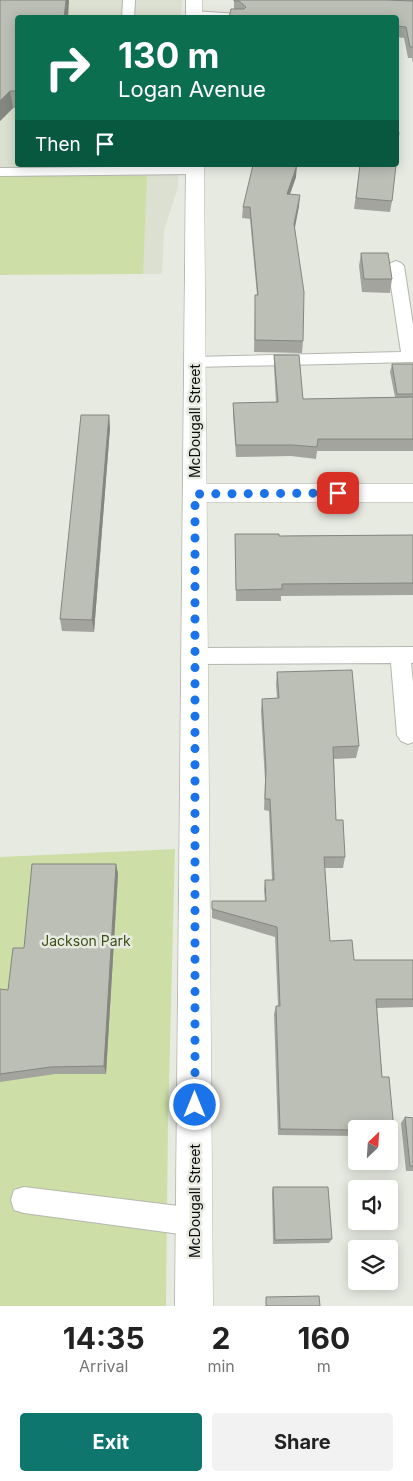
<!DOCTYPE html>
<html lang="en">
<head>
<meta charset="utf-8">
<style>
  :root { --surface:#fff; --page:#f2f2f2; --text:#222; --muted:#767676; --accent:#0f766e }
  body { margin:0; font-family:Inter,sans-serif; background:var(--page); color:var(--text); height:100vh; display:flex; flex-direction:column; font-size:19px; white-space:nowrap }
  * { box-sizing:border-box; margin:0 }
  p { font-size:16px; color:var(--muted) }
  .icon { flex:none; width:28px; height:28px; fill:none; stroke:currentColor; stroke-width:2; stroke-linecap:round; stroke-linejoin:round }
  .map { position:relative; height:1306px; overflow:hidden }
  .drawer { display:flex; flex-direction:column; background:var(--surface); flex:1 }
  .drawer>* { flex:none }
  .banner { position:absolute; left:15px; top:15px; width:384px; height:152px; border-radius:5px; box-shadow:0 2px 12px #0003; background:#0b6e4f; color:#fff; overflow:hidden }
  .needle { width:32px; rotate:25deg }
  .tools { position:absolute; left:348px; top:1120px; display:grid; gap:10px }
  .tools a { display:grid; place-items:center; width:50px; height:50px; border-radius:5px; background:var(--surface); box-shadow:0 2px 12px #0003; font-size:25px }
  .pin { position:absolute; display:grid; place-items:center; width:42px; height:42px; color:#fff; margin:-21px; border-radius:10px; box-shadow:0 2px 8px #0006 }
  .me { position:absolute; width:55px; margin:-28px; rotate:0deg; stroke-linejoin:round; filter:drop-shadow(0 0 4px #0008) }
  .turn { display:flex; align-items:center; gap:18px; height:105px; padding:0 20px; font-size:22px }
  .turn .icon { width:65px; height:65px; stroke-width:2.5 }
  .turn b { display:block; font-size:35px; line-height:42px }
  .then { display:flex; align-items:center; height:48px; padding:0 20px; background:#0003; gap:10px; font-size:19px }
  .eta { display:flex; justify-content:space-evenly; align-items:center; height:85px; text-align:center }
  .eta b { font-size:30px; font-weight:700; line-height:35px }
  .primary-button { display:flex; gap:10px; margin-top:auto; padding:10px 20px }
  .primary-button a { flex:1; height:58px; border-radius:5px; background:var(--accent); color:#fff; font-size:20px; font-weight:700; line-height:58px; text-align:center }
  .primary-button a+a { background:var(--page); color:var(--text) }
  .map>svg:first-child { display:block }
</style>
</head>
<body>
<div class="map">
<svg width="413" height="1306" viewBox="0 0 413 1306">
  <rect width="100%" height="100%" fill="#e7eae1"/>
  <path fill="#dbe0d0" d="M 0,0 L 182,0 L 181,17 L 18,18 L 18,165 L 178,165 L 178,187 L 164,230 L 162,274 L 0,274 Z"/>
  <g fill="#cddfa6">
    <path d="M 0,176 L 147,176 L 143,274 L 0,275 Z"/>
    <path d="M 175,849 L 168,1123 L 166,1306 L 0,1306 L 0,857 Z"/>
  </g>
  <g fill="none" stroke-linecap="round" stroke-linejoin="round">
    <g stroke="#b4b7af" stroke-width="2">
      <g id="service">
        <path d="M 123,0 L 135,0 L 134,18 L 122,18 Z"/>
        <path d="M 194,11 L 238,14 L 244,18 L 190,18 L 188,15 L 190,12 Z"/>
        <path d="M 110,165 L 124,165 L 124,167 L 195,166 L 202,170 L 195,174 L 0,176 L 0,168 L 110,167 Z"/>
        <path d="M 396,261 L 401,263 L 404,266 L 413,325 L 413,362 L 194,367 L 188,366 L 186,362 L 188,358 L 194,357 L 401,352 L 388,266 L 391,263 Z"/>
        <path d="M 413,647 L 413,663 L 411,663 L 413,683 L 413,742 L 408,744 L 401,741 L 397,735 L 391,663 L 195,664 L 188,662 L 185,656 L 188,650 L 195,648 Z"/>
        <path d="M 24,1187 L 195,1208 L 205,1212 L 209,1222 L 205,1232 L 195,1236 L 24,1213 L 14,1210 L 11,1200 L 14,1190 Z"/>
      </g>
    </g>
    <g stroke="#b4b7af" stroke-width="1">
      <path id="minor" d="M 195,484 L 413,484 L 413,502 L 195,502 L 186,499 L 183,493 L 186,487 Z"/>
    </g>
    <g stroke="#b4b7af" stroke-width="1">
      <g id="tertiary">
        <rect x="186" y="0" width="16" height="18"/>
        <path d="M 186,165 L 204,165 L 213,1306 L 175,1306 Z"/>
      </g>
    </g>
    <use href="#service" fill="#fff" fill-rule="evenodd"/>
    <use href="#minor" fill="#fff" fill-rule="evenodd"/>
    <use href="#tertiary" fill="#fff" fill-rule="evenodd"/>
  </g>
  <g fill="#a2a49d">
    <path d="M 0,0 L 69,2 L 18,18 L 18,108 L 13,108 L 0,121 Z"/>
    <path d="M 234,0 L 413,0 L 413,63 L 412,58 L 408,58 L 404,38 L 396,37 L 396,18 L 234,9 Z"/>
    <path d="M 360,165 L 392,201 L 390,212 L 354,209 Z"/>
    <path d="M 296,177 L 290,194 L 299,206 L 295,228 L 303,341 L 302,353 L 254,352 L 255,306 L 257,295 L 250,219 L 242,218 L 243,207 Z"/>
    <path d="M 361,253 L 392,279 L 390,293 L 362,292 L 359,266 Z"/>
    <path d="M 274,355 L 303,399 L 395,397 L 390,372 L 392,364 L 413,364 L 413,451 L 317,451 L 316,459 L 291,456 L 236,457 L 233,414 L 233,403 L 276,402 L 274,367 Z"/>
    <path d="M 109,415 L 110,428 L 94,632 L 62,631 L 60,619 Z"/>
    <path d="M 235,534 L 279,536 L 413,535 L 413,595 L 281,596 L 281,601 L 236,601 Z"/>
    <path d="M 277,672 L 359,746 L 356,758 L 334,759 L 336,820 L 345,857 L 343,868 L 325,868 L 330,941 L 354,960 L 413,960 L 413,1007 L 377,1008 L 382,1077 L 394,1130 L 390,1136 L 389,1136 L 389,1129 L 356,1129 L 356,1136 L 278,1135 L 274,1014 L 276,1006 L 278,1006 L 275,937 L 212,918 L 212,901 L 265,901 L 264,890 L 265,880 L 272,880 L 269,811 L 264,810 L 265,780 L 261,711 L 262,699 L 277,698 L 276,684 Z"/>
    <path d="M 116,864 L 118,874 L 106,1074 L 55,1074 L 0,1082 L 0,989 L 8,990 L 24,948 Z"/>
    <path d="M 405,1117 L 413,1118 L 413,1171 L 406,1171 L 401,1123 Z"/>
    <path d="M 273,1187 L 332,1239 L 329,1243 L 273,1244 L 272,1192 Z"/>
  </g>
  <g fill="#84867f">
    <path d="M 66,0 L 69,0 L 69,2 L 68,18 L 64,18 Z"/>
    <path d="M 10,91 L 13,108 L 0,121 L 0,101 Z"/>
    <path d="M 297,165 L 296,177 L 286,205 L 287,194 Z"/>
    <path d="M 300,195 L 299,206 L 293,235 L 294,224 Z"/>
    <path d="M 109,415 L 110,428 L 94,632 L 92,620 Z"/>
    <path d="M 116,864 L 118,874 L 106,1074 L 104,1066 Z"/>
  </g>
  <g fill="#bcbfb6" stroke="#84867f">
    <path d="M 0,0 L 66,0 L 64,18 L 18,18 L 18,91 L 10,91 L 0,101 Z"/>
    <path d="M 234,0 L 386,0 L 413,1 L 413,47 L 410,47 L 406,27 L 396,26 L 396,18 L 229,18 L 231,9 L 244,9 L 246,7 L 239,1 L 234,1 Z"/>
    <path d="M 396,132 L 399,132 L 396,160 Z"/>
    <path d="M 253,165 L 297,165 L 287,194 L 300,195 L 294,224 L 304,292 L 303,341 L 255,340 L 255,295 L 258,295 L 250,207 L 243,207 Z"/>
    <path d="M 360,165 L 396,165 L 392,201 L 356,198 Z"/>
    <path d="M 361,253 L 388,253 L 392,279 L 364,279 Z"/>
    <path d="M 274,355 L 299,355 L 303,399 L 413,397 L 413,439 L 318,439 L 317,447 L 292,445 L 236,445 L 233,403 L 278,402 Z"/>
    <path d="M 392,364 L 413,364 L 413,394 L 397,394 Z"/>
    <path d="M 81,415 L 109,415 L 92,620 L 60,619 Z"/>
    <path d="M 235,534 L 279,534 L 279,536 L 413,535 L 413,583 L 282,584 L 282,589 L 236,590 Z"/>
    <path d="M 352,670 L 359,746 L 333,747 L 336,820 L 343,820 L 345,857 L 324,857 L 330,941 L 352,940 L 354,960 L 413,960 L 413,999 L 376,999 L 382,1077 L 389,1077 L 394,1130 L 389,1130 L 389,1129 L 356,1129 L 356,1130 L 280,1129 L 276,1006 L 280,1006 L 277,927 L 212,909 L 212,901 L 266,901 L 265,880 L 274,880 L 270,799 L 265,799 L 266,768 L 262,699 L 279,698 L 277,672 Z"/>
    <path d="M 32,864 L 116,864 L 104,1066 L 51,1067 L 0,1074 L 0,989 L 8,990 L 13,948 L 24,948 Z"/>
    <path d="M 405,1117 L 413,1118 L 413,1166 L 410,1166 Z"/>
    <path d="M 273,1187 L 328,1187 L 332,1239 L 275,1240 Z"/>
    <path d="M 319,1296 L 320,1306 L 266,1306 L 266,1297 Z"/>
  </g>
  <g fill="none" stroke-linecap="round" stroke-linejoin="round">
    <path stroke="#1a73e8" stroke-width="9" stroke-dasharray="0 16.2" d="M 195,1105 L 195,494 L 338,493"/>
  </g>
  <g text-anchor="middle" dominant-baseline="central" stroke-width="5" stroke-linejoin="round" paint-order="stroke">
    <g font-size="14" fill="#0c0d0a" stroke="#e7eae1">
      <text transform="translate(194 421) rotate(-90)">McDougall Street</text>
      <text transform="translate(194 1201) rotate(-90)">McDougall Street</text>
    </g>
    <g font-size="14" fill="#3e4c16" stroke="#e7eae1">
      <text x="86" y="940">Jackson Park</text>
    </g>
  </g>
</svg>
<div class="tools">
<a><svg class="needle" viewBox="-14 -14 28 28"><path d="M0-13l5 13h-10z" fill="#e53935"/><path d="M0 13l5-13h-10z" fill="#767676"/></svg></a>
<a><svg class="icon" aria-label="sound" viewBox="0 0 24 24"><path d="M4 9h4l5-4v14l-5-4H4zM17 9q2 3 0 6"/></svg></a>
<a><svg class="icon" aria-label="layers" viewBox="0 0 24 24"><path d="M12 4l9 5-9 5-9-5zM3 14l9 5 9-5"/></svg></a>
</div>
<div class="pin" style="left:338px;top:493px;background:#d93025"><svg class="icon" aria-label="arrive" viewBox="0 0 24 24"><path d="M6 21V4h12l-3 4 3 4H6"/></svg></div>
<svg class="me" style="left:195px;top:1105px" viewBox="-20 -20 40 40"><circle r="17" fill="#1a73e8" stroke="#fff" stroke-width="3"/><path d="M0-11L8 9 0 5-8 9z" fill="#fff"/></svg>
<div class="banner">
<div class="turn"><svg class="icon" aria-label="right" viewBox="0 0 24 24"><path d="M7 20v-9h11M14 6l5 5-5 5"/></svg><div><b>130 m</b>Logan Avenue</div></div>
<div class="then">Then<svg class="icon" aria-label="arrive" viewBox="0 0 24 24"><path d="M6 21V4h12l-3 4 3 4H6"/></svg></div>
</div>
</div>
<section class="drawer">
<div class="eta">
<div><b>14:35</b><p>Arrival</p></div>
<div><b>2</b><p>min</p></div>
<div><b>160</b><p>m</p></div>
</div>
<div class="primary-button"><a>Exit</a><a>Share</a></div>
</section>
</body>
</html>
